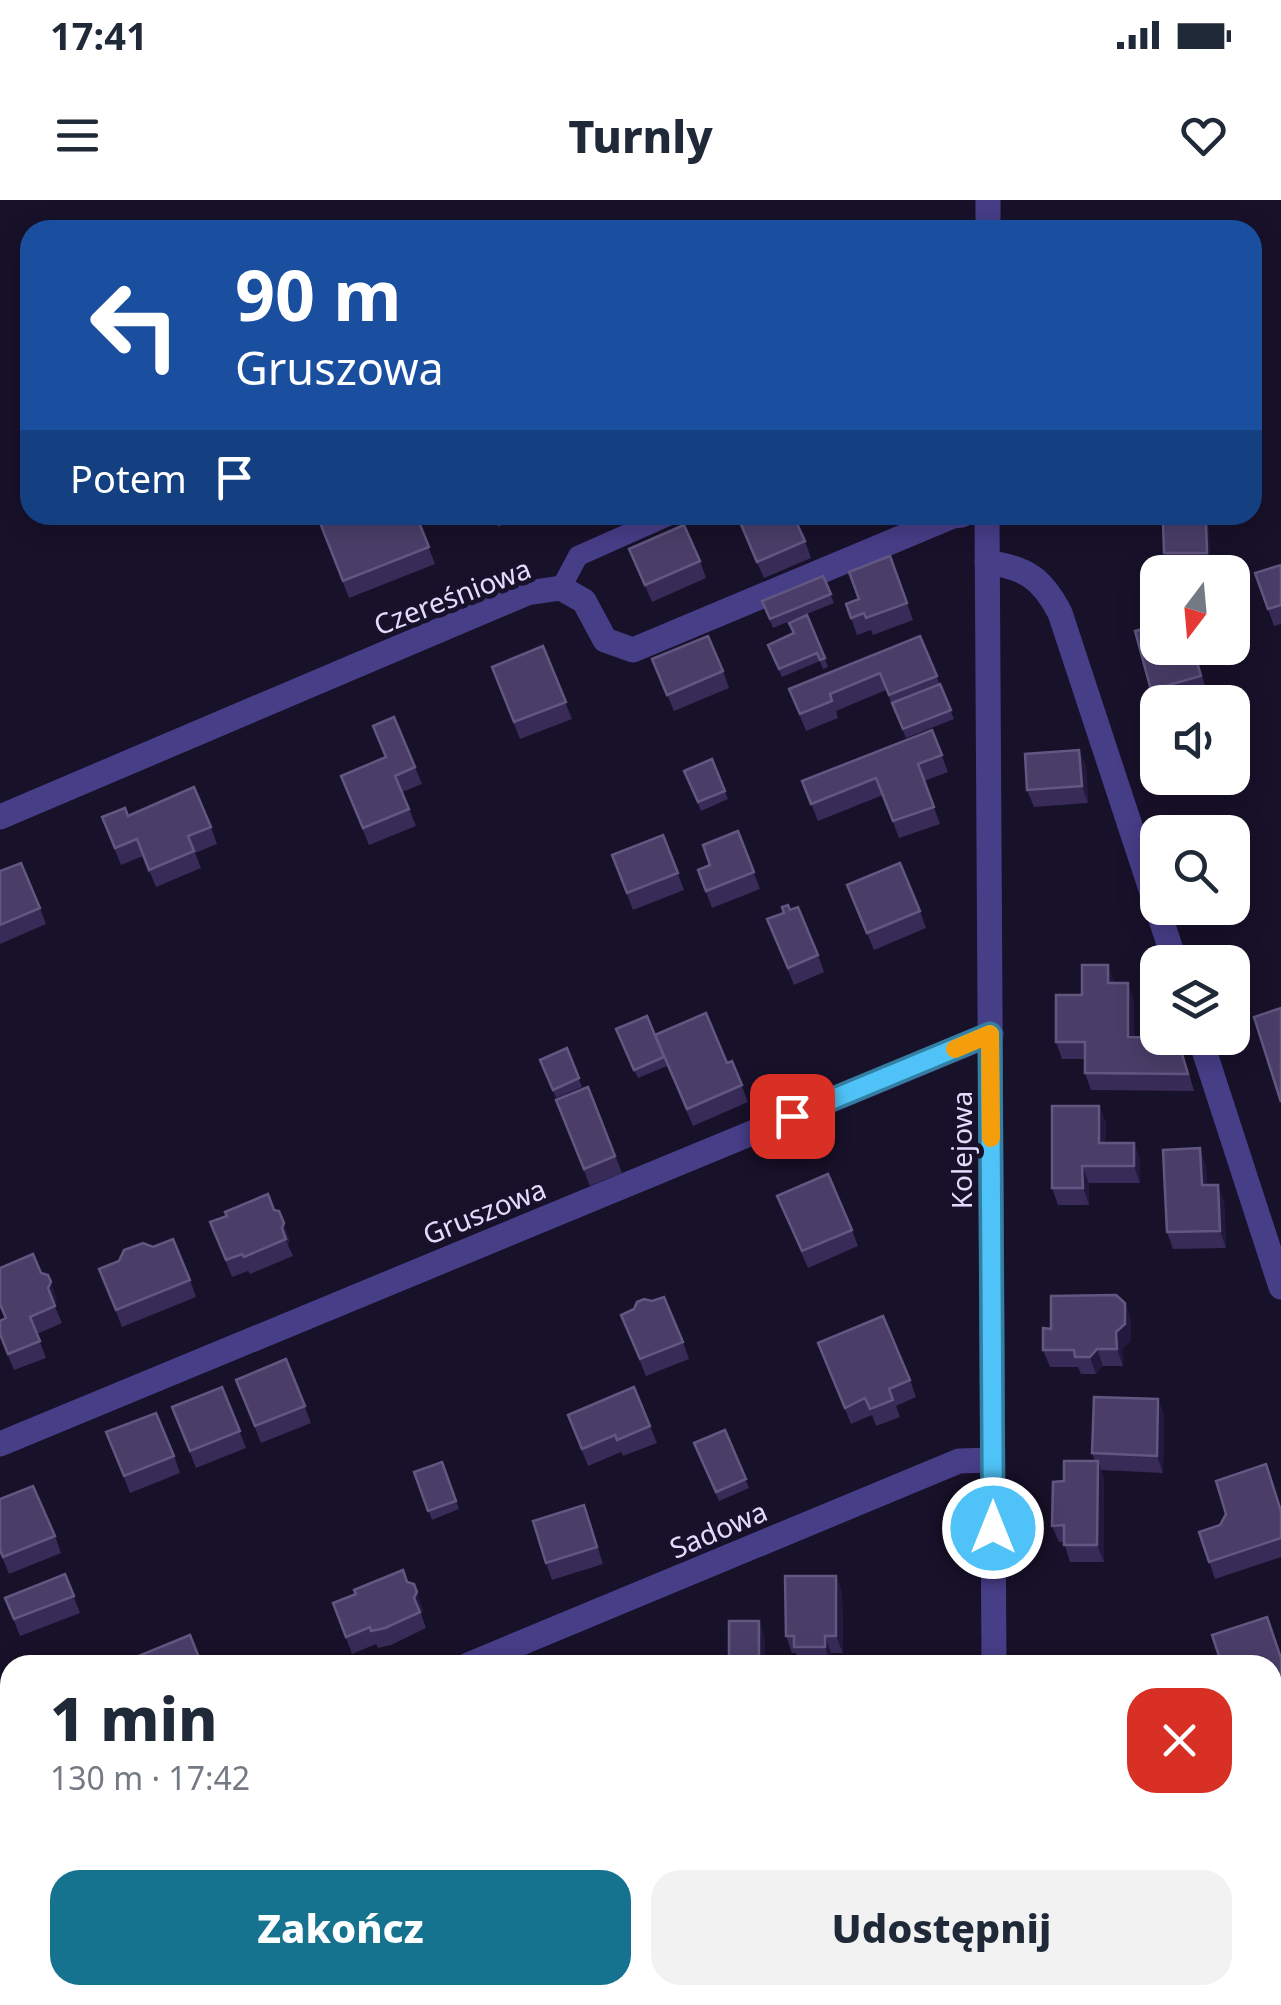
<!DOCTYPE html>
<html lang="pl">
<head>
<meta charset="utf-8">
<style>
  :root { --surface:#fff; --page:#f2f2f3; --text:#1f2937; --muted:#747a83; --accent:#16738f }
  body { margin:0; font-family:"Noto Sans",sans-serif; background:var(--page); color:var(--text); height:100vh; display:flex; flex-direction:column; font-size:38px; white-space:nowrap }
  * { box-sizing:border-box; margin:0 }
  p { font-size:32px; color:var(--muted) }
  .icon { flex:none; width:55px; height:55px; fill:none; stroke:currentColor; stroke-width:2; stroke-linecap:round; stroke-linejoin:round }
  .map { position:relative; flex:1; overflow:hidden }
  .drawer { position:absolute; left:0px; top:1455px; width:1282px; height:350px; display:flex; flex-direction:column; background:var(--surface); border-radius:30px 30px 0 0; box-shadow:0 5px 25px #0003 }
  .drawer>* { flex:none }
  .hud { position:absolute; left:20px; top:20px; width:1242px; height:305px; border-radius:30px; box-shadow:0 5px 25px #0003; background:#1a4fa0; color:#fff; overflow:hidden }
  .needle { width:65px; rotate:196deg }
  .fabs { position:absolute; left:1140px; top:355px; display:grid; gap:20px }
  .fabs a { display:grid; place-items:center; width:110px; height:110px; border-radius:20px; background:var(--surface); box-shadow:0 5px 25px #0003; font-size:50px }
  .pin { position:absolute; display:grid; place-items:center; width:85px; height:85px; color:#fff; margin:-42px; border-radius:20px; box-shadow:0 5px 15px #0006 }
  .me { position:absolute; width:110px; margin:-55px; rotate:0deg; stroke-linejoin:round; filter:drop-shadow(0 0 8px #0008) }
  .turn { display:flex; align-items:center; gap:35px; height:210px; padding:0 50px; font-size:45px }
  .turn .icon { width:130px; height:130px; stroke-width:2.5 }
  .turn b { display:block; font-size:70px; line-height:85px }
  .then { display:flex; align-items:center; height:95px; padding:0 50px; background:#0003; gap:20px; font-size:38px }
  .round { display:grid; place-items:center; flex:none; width:105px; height:105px; border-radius:30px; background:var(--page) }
  .summary { display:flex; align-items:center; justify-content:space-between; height:170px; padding:0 50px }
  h1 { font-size:60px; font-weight:800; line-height:75px }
  .button { display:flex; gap:20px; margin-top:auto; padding:20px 50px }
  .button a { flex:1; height:115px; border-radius:30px; background:var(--accent); color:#fff; font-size:40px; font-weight:800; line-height:115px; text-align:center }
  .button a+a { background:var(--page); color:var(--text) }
  .status { display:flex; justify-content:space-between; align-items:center; height:70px; padding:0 50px; background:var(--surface); direction:ltr }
  .status svg { height:28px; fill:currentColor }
  header { display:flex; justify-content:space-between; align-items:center; height:130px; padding:0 50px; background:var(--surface); font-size:45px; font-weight:800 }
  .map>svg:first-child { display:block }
</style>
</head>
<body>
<div class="status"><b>17:41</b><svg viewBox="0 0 49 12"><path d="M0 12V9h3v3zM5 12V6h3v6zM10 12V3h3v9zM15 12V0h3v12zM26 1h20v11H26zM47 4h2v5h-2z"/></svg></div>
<header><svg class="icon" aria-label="menu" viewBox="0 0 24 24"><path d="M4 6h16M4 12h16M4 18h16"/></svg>Turnly<svg class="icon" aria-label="heart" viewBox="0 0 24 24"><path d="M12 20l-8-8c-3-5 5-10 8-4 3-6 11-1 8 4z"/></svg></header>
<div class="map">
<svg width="1281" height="1805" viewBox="0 0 1281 1805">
  <rect width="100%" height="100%" fill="#18112a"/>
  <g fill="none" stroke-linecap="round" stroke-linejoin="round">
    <path stroke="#473e88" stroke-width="20" d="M 561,388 L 578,356 L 670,315"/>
    <g stroke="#473e88" stroke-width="25">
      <path d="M 988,30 L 988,0"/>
      <path d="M 987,315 L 994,1465"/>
      <path d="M 987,362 C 1026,368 1042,378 1060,413 L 1175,762"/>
      <path d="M 0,617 L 527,393 L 561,388 L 584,401 L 605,440 L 633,450 L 953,316 L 962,315"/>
      <path d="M 1200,838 L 1281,1087"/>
      <path d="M 0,1244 L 991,834"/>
      <path d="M 468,1465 L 959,1261 L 992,1260"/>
      <path d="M 0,1659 L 10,1655"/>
      <path d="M 996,1795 L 996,1805"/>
      <path d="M 1076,1795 L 1079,1805"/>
      <path d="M 621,1805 L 646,1795"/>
    </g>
  </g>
  <g fill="#382b58">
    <path d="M 317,315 L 416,315 L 435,364 L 349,398 Z"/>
    <path d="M 492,315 L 526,315 L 498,327 Z"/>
    <path d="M 592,315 L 610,315 L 595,322 Z"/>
    <path d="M 736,315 L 805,341 L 811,358 L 764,378 Z"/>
    <path d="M 857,315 L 884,315 L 861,324 Z"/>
    <path d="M 1206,323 L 1209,331 L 1210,361 L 1167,362 L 1164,353 Z"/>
    <path d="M 629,349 L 700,361 L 706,378 L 652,402 Z"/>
    <path d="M 1281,365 L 1281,424 L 1274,426 L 1255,373 Z"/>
    <path d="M 823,376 L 834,403 L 773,428 L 762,401 Z"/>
    <path d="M 907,403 L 913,420 L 873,435 L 871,430 L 857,435 L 846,404 Z"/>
    <path d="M 807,415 L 828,467 L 823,469 L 820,461 L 782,477 L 771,454 L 793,433 Z"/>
    <path d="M 920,436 L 954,519 L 906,538 L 886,490 L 836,511 L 838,518 L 806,531 L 789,489 Z"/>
    <path d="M 543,446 L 572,519 L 520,539 L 498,484 Z"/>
    <path d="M 1158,448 L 1194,448 L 1207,493 L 1174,502 L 1158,502 L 1158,507 L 1151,490 Z"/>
    <path d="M 652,459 L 723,471 L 729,488 L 674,511 Z"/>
    <path d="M 373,526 L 415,567 L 422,584 L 402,592 L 416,626 L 369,645 L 341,576 L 385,557 Z"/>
    <path d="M 932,530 L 948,572 L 924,581 L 940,624 L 899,638 L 883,595 L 818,621 L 802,581 Z"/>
    <path d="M 1079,550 L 1086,567 L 1088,603 L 1034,607 L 1027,590 Z"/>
    <path d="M 712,559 L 728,599 L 701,611 L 684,571 Z"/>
    <path d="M 128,616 L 211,627 L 217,644 L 195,653 L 201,668 L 156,687 L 143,656 L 121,665 L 102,617 Z"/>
    <path d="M 738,631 L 760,689 L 712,708 L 698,670 L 710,665 Z"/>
    <path d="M 663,635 L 684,690 L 633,710 L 612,655 Z"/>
    <path d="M 0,671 L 40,708 L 46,724 L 0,744 Z"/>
    <path d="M 847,685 L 920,711 L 926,728 L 874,750 Z"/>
    <path d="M 790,710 L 818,755 L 824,772 L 794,785 L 767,719 Z"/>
    <path d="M 1114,783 L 1134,800 L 1134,837 L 1183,853 L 1194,891 L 1091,890 L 1085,873 L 1085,859 L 1062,859 L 1056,842 L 1082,795 Z"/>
    <path d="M 619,838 L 656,838 L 727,863 L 732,861 L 748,902 L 693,926 L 667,866 L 638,878 Z"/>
    <path d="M 567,848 L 582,887 L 556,898 L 540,860 Z"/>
    <path d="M 588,887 L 622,973 L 590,986 L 556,900 Z"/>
    <path d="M 1099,906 L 1106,923 L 1105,943 L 1134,943 L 1140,960 L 1140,983 L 1089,983 L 1089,1005 L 1058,1005 L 1052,988 Z"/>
    <path d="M 1206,965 L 1207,985 L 1224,1001 L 1226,1048 L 1173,1049 L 1167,1032 Z"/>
    <path d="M 777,996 L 852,1030 L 858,1046 L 808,1068 Z"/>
    <path d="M 210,1022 L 290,1040 L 288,1045 L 293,1056 L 250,1074 L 248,1071 L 232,1077 Z"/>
    <path d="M 41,1073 L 57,1099 L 54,1104 L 62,1123 L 37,1134 L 46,1158 L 14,1170 L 0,1136 L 5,1119 Z"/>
    <path d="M 190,1080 L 196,1097 L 122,1127 L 106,1086 Z"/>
    <path d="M 1125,1103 L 1131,1120 L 1131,1141 L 1122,1149 L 1123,1166 L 1103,1166 L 1096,1174 L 1081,1174 L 1078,1167 L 1050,1167 L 1043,1150 Z"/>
    <path d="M 634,1109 L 683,1142 L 689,1159 L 646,1176 L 621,1115 Z"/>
    <path d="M 818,1143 L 910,1180 L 916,1197 L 896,1206 L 900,1217 L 876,1226 L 872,1215 L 851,1224 Z"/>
    <path d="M 286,1159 L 311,1223 L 261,1243 L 236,1180 Z"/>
    <path d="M 222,1187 L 246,1248 L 196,1268 L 172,1207 Z"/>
    <path d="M 1158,1199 L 1164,1216 L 1163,1273 L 1101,1270 L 1104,1278 L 1104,1362 L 1070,1362 L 1064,1342 L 1059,1342 L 1052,1326 L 1064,1281 L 1095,1261 L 1092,1253 Z"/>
    <path d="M 568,1215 L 650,1226 L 657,1243 L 623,1256 L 621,1252 L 588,1266 Z"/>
    <path d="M 725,1230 L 749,1288 L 719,1301 L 694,1243 Z"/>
    <path d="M 106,1232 L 174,1256 L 180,1273 L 130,1293 Z"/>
    <path d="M 442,1262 L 459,1309 L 432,1320 L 414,1272 Z"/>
    <path d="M 0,1299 L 55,1336 L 61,1353 L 9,1374 L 0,1352 Z"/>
    <path d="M 1281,1309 L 1281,1357 L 1215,1379 L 1199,1332 Z"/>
    <path d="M 590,1322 L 603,1364 L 552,1380 L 546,1363 Z"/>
    <path d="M 65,1374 L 80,1413 L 20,1436 L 5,1398 Z"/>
    <path d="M 836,1376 L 842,1393 L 843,1453 L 831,1453 L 831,1464 L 800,1464 L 796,1453 L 792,1453 L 786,1436 Z"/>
    <path d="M 407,1382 L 423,1409 L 421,1414 L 426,1428 L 391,1445 L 378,1448 L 376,1444 L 352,1454 L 333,1403 Z"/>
    <path d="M 1281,1457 L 1281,1511 L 1272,1513 L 1272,1465 Z"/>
    <path d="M 0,1771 L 10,1797 L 0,1801 Z"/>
    <path d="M 365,1795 L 489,1795 L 490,1799 L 475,1805 L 369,1805 Z"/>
    <path d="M 1138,1795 L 1161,1795 L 1141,1802 Z"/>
  </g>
  <g fill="#23193e">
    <path d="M 1206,323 L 1209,331 L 1210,361 L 1207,353 Z"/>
    <path d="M 1079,550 L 1086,567 L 1088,603 L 1082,586 Z"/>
    <path d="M 1108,765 L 1114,782 L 1108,783 Z"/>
    <path d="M 1128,783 L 1134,800 L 1135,854 L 1128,837 Z"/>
    <path d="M 1099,906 L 1106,923 L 1105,960 L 1099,943 Z"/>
    <path d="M 1134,943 L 1140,960 L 1140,983 L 1134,966 Z"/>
    <path d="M 1200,948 L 1206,965 L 1209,1002 L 1202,985 Z"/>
    <path d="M 1082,966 L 1089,983 L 1089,1005 L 1083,988 Z"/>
    <path d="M 1218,985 L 1224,1001 L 1226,1048 L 1220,1031 Z"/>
    <path d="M 284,1023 L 290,1040 L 288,1045 L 282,1028 Z"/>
    <path d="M 51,1082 L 57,1099 L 54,1105 L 48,1088 Z"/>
    <path d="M 1125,1103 L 1131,1120 L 1131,1141 L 1122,1149 L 1123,1166 L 1117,1149 L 1116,1132 Z"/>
    <path d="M 1097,1149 L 1103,1166 L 1096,1174 L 1090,1157 Z"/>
    <path d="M 1158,1199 L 1164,1216 L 1163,1273 L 1157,1256 Z"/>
    <path d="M 1098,1261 L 1104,1278 L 1104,1362 L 1097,1345 Z"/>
    <path d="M 836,1376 L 842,1393 L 843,1453 L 836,1436 Z"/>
    <path d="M 417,1392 L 423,1409 L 421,1414 L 414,1398 Z"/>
    <path d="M 759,1421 L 765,1438 L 765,1465 L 759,1465 Z"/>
    <path d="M 825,1436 L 831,1453 L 831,1464 L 825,1447 Z"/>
  </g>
  <g fill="#4a3e69" stroke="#625781" stroke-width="2.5">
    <path d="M 317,315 L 416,315 L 429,347 L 343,381 Z"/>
    <path d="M 737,315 L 793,315 L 805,341 L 757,362 Z"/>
    <path d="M 1163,323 L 1206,323 L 1207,353 L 1164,353 Z"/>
    <path d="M 684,325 L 700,361 L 645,385 L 629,349 Z"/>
    <path d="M 890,356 L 907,403 L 866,418 L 864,413 L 851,418 L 846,404 L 859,399 L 849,372 Z"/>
    <path d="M 1281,365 L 1281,405 L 1268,409 L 1255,373 Z"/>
    <path d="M 823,376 L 831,394 L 770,419 L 762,401 Z"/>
    <path d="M 807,415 L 825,458 L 820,460 L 817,453 L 779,469 L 768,445 L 794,433 L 789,423 Z"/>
    <path d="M 1158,425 L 1158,448 L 1193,448 L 1201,476 L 1151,490 L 1135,431 Z"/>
    <path d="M 708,436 L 723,471 L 667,495 L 652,459 Z"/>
    <path d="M 920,436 L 937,476 L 889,495 L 880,473 L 830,494 L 832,501 L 800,514 L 789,489 Z"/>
    <path d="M 543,446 L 566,502 L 514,522 L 492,467 Z"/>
    <path d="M 940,484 L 951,510 L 903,529 L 892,503 Z"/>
    <path d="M 394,517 L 415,567 L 395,576 L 409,609 L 363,628 L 341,576 L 386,557 L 373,526 Z"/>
    <path d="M 932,530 L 942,555 L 918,564 L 934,607 L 893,621 L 876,578 L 811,604 L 802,581 Z"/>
    <path d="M 1079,550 L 1082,586 L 1027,590 L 1025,554 Z"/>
    <path d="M 712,559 L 725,591 L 698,602 L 684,571 Z"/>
    <path d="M 194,587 L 211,627 L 188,636 L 194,651 L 149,670 L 137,639 L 115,648 L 102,617 L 125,608 L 128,616 Z"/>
    <path d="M 738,631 L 754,672 L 706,691 L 698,670 L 710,665 L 703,645 Z"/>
    <path d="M 663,635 L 678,673 L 627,693 L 612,655 Z"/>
    <path d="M 21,663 L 40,708 L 0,725 L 0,671 Z"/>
    <path d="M 900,663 L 920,711 L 867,733 L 847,685 Z"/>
    <path d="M 788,705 L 790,710 L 798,707 L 818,755 L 788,768 L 767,719 L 784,713 L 782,707 Z"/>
    <path d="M 1082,765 L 1108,765 L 1108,783 L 1128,783 L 1128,837 L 1177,838 L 1188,874 L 1085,873 L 1085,842 L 1056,842 L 1056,795 L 1082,795 Z"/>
    <path d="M 1281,808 L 1281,902 L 1254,817 Z"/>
    <path d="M 706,813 L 727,863 L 732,861 L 742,885 L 687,909 L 655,835 Z"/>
    <path d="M 647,816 L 664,857 L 634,870 L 616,829 Z"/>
    <path d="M 567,848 L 579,878 L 553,890 L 540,860 Z"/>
    <path d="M 588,887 L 615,956 L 584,969 L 556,900 Z"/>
    <path d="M 1052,906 L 1099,906 L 1099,943 L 1134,943 L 1134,966 L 1082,966 L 1083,988 L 1052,988 Z"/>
    <path d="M 1200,948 L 1202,985 L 1218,985 L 1220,1031 L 1167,1032 L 1163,950 Z"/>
    <path d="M 828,974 L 852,1030 L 802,1051 L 777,996 Z"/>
    <path d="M 268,994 L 274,1010 L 279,1011 L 284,1023 L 282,1028 L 286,1039 L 244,1057 L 242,1054 L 226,1060 L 210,1022 L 227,1016 L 225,1012 Z"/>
    <path d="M 173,1039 L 190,1080 L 116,1110 L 99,1069 L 119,1061 L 124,1050 L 143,1043 L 153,1047 Z"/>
    <path d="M 33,1054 L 41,1073 L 48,1075 L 51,1082 L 48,1088 L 55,1106 L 30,1117 L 40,1141 L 8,1154 L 0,1134 L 0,1121 L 6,1118 L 0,1104 L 0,1068 Z"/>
    <path d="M 1116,1095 L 1125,1103 L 1125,1124 L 1116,1132 L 1117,1149 L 1097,1149 L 1090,1157 L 1075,1157 L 1074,1150 L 1043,1150 L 1043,1128 L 1051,1129 L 1051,1096 Z"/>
    <path d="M 664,1097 L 683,1142 L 640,1159 L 621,1115 L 634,1109 L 637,1102 L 644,1099 L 652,1101 Z"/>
    <path d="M 883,1116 L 910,1180 L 889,1189 L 893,1200 L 870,1209 L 865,1198 L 845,1208 L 818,1143 Z"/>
    <path d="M 286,1159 L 305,1206 L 255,1226 L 236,1180 Z"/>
    <path d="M 222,1187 L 240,1231 L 190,1251 L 172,1207 Z"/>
    <path d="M 634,1187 L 650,1226 L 617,1240 L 615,1235 L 582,1249 L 568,1215 Z"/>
    <path d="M 1094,1197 L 1158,1199 L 1157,1256 L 1092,1253 Z"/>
    <path d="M 156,1213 L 174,1256 L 124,1276 L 106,1232 Z"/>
    <path d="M 725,1230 L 746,1279 L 716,1292 L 694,1243 Z"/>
    <path d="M 1064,1261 L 1098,1261 L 1097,1345 L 1064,1345 L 1064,1325 L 1052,1326 L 1053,1282 L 1064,1281 Z"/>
    <path d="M 442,1262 L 456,1301 L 428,1311 L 414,1272 Z"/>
    <path d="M 1266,1264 L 1281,1311 L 1281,1338 L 1209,1362 L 1199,1332 L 1220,1325 L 1226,1314 L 1216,1281 Z"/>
    <path d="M 33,1286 L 55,1336 L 3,1357 L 0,1350 L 0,1299 Z"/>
    <path d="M 584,1305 L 597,1347 L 546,1363 L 533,1321 Z"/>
    <path d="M 403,1370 L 407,1382 L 414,1384 L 417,1392 L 414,1398 L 420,1412 L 385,1428 L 371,1431 L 370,1427 L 346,1437 L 333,1403 L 356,1394 L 354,1390 Z"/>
    <path d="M 65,1374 L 74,1396 L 14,1419 L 5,1398 Z"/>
    <path d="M 785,1376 L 836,1376 L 836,1436 L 825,1436 L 825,1447 L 794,1447 L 794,1436 L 786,1436 Z"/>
    <path d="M 1267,1417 L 1281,1458 L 1281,1474 L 1277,1476 L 1281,1492 L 1272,1494 L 1272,1465 L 1222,1465 L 1212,1435 Z"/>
    <rect x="729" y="1421" width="30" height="44"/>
    <path d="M 190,1435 L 202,1465 L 125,1465 L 124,1462 Z"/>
    <path d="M 366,1795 L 385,1795 L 369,1802 Z"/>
    <path d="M 791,1795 L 859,1795 L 864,1805 L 795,1805 Z"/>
    <path d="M 47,1799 L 50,1805 L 33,1805 Z"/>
  </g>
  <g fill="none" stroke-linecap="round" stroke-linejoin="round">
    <g stroke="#337fa1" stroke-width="25">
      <path id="route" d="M 792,916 L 990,834 L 993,1328"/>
    </g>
    <use href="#route" stroke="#4fc3f7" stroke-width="18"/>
    <path stroke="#f59e0b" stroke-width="18" d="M 955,849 L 990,834 L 991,938"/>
  </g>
  <g text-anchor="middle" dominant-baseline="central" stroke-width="10" stroke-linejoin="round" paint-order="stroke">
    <g font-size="28" fill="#e2dbfe" stroke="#18112a">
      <text transform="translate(452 396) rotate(-21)">Czereśniowa</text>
      <text transform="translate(961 950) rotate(-90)">Kolejowa</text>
      <text transform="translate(484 1011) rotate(-22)">Gruszowa</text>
      <text transform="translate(718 1329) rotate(-23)">Sadowa</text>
    </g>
  </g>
</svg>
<div class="fabs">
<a><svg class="needle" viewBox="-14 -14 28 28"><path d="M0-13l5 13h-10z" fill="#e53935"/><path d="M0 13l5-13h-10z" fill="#747a83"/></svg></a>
<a><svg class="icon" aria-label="sound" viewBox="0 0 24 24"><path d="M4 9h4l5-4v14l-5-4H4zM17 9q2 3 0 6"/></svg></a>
<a><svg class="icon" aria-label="search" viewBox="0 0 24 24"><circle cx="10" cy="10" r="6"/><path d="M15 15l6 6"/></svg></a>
<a><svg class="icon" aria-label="layers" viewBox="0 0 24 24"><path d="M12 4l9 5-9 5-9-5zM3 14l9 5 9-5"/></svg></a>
</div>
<div class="pin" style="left:792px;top:916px;background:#d93025"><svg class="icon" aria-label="arrive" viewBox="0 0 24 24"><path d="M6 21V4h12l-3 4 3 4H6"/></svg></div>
<svg class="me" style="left:993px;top:1328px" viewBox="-20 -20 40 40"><circle r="17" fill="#4fc3f7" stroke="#fff" stroke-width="3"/><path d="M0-11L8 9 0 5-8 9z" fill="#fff"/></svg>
<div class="hud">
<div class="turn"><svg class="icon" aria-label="left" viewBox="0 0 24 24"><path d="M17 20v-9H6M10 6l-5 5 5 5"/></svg><div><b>90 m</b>Gruszowa</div></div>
<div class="then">Potem<svg class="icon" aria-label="arrive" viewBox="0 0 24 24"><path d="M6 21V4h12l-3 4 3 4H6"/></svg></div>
</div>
<section class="drawer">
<div class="summary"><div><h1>1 min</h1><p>130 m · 17:42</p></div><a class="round" style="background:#d93025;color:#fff"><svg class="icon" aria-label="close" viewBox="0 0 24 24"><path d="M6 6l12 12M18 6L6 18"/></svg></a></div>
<div class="button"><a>Zakończ</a><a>Udostępnij</a></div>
</section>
</div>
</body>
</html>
